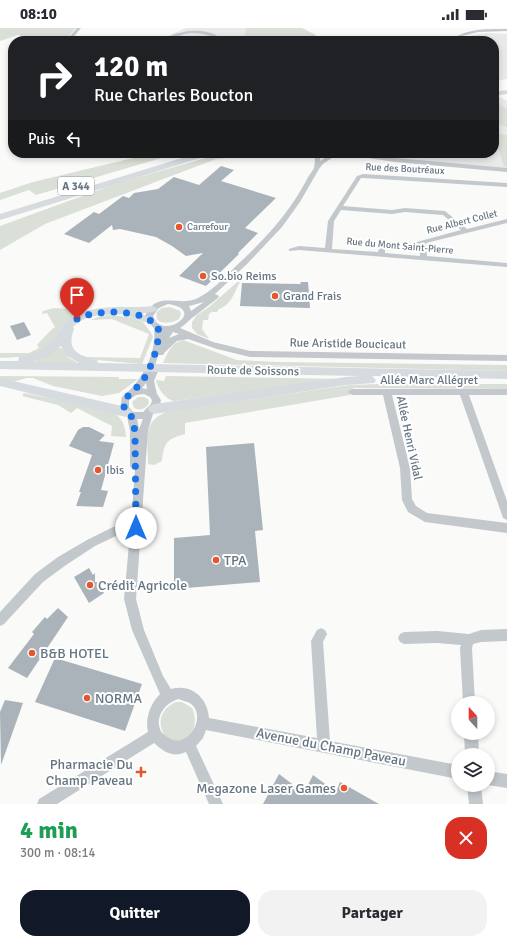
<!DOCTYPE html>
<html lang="fr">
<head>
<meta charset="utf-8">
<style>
  :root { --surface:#fff; --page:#f2f2f3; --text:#2b2b33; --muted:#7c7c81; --accent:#111827 }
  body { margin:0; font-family:Signika,sans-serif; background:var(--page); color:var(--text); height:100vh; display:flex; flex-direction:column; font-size:15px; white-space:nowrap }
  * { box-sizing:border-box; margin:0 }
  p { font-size:13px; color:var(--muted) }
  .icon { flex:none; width:22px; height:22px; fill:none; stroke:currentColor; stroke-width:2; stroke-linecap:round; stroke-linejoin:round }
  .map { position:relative; height:776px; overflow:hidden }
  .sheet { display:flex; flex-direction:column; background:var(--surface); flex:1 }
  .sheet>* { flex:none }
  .hud { position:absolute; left:8px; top:8px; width:491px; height:122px; border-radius:16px; box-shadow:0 2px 6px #0003; background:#202124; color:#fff; overflow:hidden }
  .needle { width:26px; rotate:339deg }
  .fabs { position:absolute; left:451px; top:668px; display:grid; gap:8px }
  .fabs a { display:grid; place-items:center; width:44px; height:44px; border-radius:50%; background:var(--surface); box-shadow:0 2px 6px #0003; font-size:20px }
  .pin { position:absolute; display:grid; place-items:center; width:34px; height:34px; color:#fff; margin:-41px -17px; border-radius:50% 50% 50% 0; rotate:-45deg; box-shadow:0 0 4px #0007 }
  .pin .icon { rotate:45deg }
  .me { position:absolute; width:44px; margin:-22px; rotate:0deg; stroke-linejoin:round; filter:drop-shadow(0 0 3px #0008) }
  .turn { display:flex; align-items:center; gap:14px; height:84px; padding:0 20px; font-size:18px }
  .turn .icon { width:52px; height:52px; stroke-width:2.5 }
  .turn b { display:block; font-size:28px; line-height:34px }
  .then { display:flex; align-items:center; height:38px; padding:0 20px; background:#0003; gap:8px; font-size:15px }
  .round { display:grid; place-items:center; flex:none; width:42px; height:42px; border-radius:16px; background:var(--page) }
  .headline { display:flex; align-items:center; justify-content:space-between; height:68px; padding:0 20px }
  h1 { font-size:24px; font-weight:800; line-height:30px; color:#1e9e55 }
  .button { display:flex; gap:8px; margin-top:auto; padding:8px 20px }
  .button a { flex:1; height:46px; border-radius:16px; background:var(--accent); color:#fff; font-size:16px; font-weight:800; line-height:46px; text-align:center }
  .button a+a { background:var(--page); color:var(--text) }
  .status { display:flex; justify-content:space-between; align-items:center; height:28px; padding:0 20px; background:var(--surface); direction:ltr }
  .status svg { height:11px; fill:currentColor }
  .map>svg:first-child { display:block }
</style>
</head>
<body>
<div class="status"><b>08:10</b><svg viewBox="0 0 49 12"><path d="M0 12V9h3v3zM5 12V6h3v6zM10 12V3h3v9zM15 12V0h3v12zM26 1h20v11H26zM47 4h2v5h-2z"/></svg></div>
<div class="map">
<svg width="507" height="776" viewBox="0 0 507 776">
  <rect width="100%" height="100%" fill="#fafaf8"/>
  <g fill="#e8e9e9">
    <path d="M 186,0 L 246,0 L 243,13 L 156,13 Z"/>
    <path d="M 487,5 L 507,6 L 507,51 L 494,53 L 494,13 L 458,13 L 472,7 Z"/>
    <path d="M 494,66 L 507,73 L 507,142 L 351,128 L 346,125 L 494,125 Z"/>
  </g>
  <g fill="#dadfd7">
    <path d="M 0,0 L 76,0 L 65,13 L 42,13 L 18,7 L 0,13 Z"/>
    <path d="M 246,0 L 302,0 L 314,6 L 319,10 L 328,13 L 243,13 Z"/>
    <path d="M 494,74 L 507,81 L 507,99 L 503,98 L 494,93 Z"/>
    <path d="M 494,105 L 507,107 L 507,139 L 504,138 L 498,120 L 494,118 Z"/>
    <path d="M 154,125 L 178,125 L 36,167 L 29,162 L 0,172 L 0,165 L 33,154 Z"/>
    <path d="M 223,125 L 251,125 L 238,129 L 216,131 L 45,196 L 0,222 L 0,198 L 115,156 Z"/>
    <path d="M 244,248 C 235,259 234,276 219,281 L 217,284 L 212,284 L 209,286 L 208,292 L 203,292 L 202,301 L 209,311 L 197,306 L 192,300 L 192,294 L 197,287 L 209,279 Z"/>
    <path d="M 170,279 L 180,283 L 181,286 L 179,291 C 171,296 153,298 157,284 L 162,280 Z"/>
    <path d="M 54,280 L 66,281 L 73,285 L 73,289 C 63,296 59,305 53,314 C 42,330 17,329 0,330 L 0,325 L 29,325 L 39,320 L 37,317 C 43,311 48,304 55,299 L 47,285 L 42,286 L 43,283 Z"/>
    <path d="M 111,287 L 133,290 L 143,294 L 151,305 L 153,309 L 142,336 L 85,331 L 77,328 L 71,319 L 80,327 L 86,329 L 140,330 L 149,306 L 112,291 L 90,292 L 101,288 Z"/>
    <path d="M 183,312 L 237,332 L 277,334 L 507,337 L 507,343 L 163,335 C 168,324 171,315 183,312 Z"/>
    <path d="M 55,320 L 63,320 L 68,329 L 79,336 L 32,335 L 42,330 Z"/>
    <path d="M 0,348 L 119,349 L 119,351 L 138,351 L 119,365 L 102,368 L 53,358 L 33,350 L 26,350 L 13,354 L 0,351 Z"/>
    <path d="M 166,348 L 346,351 L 174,373 C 165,371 158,361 156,352 L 164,353 Z"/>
    <path d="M 380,356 L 507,356 L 507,361 L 353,360 L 350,367 L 185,395 L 185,406 C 167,411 164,414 162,433 L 154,437 L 148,436 C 148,411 141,393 169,383 L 350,357 Z"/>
    <path d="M 24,365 L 112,383 C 122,390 125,396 126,409 L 111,408 L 112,398 L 77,380 L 71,385 L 58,377 L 22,368 Z"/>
    <path d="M 138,369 L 144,369 L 148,371 L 149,375 C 146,381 140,383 134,380 L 132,374 Z"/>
    <path d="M 176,674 L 182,674 L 192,680 C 198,692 195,712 178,713 C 174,713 169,711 166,709 C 156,696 160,681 176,674 Z"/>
  </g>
  <g fill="#aab3b9">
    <path d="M 221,138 L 234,142 L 221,153 L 276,170 L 245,200 L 258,205 L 238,225 L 239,226 L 206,258 L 179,248 L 203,225 L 186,228 L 172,218 L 156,209 L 120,201 L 113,202 L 112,197 L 89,215 L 64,206 L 94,184 L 99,186 L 123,168 L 129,170 L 134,165 L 158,161 L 174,149 L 199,157 Z"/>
    <path d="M 300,254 L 308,254 L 310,280 L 240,278 L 242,255 L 301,256 Z"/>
    <path d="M 24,294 L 31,307 L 17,312 L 10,298 Z"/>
    <path d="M 83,399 L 89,399 L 105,407 L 99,413 L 114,415 L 101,462 L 108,463 L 103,479 L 76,478 L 81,464 L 79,464 L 92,427 L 69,418 L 78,402 Z"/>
    <path d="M 254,415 L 263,502 L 255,503 L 260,554 L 174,561 L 174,510 L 210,507 L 206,419 Z"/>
    <path d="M 89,540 L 93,547 L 95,545 L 95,554 L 97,554 L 104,565 L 89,575 L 74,549 Z"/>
    <path d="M 58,580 L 68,589 L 27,650 L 8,640 L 34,606 L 32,604 L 45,589 L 47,591 Z"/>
    <path d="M 55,630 L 142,656 L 125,703 L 35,674 Z"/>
    <path d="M 5,672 L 23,675 L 1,737 L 0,684 Z"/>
    <path d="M 279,746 L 304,765 L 313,747 L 336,764 L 340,754 L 379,776 L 263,776 Z"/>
  </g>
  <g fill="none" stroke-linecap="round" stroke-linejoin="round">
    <g fill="#c3c8cc" fill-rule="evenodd">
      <path d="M 77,0 L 81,0 L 70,13 L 66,13 Z"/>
      <path d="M 507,1 L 507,3 L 478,4 L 462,8 L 455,13 L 450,13 C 465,0 488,1 507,1 Z"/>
      <path d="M 188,3 C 198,2 211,3 219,9 L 219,13 L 215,13 L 214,9 C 203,6 193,3 182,7 C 174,9 168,13 160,13 L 175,6 Z"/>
      <path d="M 315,125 L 321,125 L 320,133 L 332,125 L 339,125 L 323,136 L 319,141 L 300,174 L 282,199 L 247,236 L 215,266 L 219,268 L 218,270 C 209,277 201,283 192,290 C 188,293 185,297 180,300 L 213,314 L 250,323 L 507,327 L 507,333 L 250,329 L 217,321 L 188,311 L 177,313 L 165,324 L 163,327 L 158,327 L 155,338 L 159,341 L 154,353 L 157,366 L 161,372 L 160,377 L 153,386 L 148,402 L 136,571 L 144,602 L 163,648 L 171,661 C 191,655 208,670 209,690 L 317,710 L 311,613 L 317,602 L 321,600 L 325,602 L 327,606 L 323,614 L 330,713 L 458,737 L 458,751 L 206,702 L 203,710 L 196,718 L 223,776 L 209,776 L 186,724 C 173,730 164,724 154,715 L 57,776 L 37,776 L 39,771 L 148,704 C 145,691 150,676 160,666 L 132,602 L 124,571 L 130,505 L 118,507 L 95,518 L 66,537 L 43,554 L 4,596 L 0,598 L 0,584 L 35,546 L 58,529 L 87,512 L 113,499 L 131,496 L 135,442 L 132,441 L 130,438 L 130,403 L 127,388 L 120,380 L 122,369 C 142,353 157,326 154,300 L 149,295 L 145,288 C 157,261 179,280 198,270 C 212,263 224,250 235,239 C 263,213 288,187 306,153 C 308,148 312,144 314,140 C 315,136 315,129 315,125 ZM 204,274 L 191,283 L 189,278 ZM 168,276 C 209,282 161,314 153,288 L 159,280 ZM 173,304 L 179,306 L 169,310 ZM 146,355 L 147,361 L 142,360 ZM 144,366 L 150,369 L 152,372 L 151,376 L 143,384 L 133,384 L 129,379 L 129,372 L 136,367 ZM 137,391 L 143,391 L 139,401 ZM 179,671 C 182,673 188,673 191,676 C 208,689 186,725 166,708 C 164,706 161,705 160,701 C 155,688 166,674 179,671 Z"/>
      <path d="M 345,125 L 359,125 L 395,130 L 507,140 L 507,144 L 395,134 L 348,127 Z"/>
      <path d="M 363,146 L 507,155 L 507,159 L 363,150 L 361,150 L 343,178 L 392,182 L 405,180 L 445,183 L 467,201 L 507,191 L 507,195 L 426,215 L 427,228 L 507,235 L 507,239 L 299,222 L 289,223 L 289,221 L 299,218 L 325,220 L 328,193 L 357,148 ZM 341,182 L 392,186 L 405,184 L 443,187 L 461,202 L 413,215 L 380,213 L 378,224 L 332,221 L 334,193 ZM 385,216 L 413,219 L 419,217 L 420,228 L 385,225 Z"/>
      <path d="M 352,361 L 507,361 L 507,367 L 469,367 L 507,473 L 507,492 L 503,490 L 502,487 L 460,367 L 392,367 L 410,440 L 412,471 L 416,478 L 427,485 L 507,495 L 507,505 L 425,494 L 408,484 L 402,472 L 400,440 L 383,367 L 352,367 L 348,364 Z"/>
      <path d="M 507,601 L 507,613 L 481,614 L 473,616 L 472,620 L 475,675 L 463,675 L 460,620 L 461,617 L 437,615 L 404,616 L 400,614 L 398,610 L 400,606 L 404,604 L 437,603 L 469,606 L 481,602 Z"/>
      <path d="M 464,705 L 478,705 L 479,727 L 465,727 Z"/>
      <path d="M 488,743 L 507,746 L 507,760 L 488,757 Z"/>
      <path d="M 467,757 L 481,757 L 483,776 L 469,776 Z"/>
    </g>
    <g fill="#d6dbdf" fill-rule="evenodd">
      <path d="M 153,278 L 158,281 L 157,283 L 140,286 L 155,291 L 156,293 L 155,295 L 151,296 L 126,288 L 125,286 C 107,287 86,285 73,299 L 74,301 C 66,323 78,327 97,332 L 98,335 L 507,343 L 507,351 L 372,348 L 376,352 L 374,355 L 346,357 L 154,386 L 150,384 L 148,381 L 150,378 L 154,376 L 346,349 L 360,348 L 0,341 L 0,333 L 18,333 L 19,329 C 31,326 44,324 52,314 C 60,305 63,294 74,288 C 97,275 128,281 153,278 ZM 61,318 L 66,327 L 79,335 L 33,334 L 49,328 Z"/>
      <path d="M 0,350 L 126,379 L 130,381 L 132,384 L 130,387 L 126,389 L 0,358 Z"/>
    </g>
    <g fill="#d6dbdf" fill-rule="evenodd">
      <path d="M 507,62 L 507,66 L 494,68 L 494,64 Z"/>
      <path d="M 198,125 L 211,125 L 210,127 L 0,192 L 0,186 Z"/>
    </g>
  </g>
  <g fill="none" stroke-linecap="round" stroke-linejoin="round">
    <path stroke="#1a73e8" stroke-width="7" stroke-dasharray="0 12.6" d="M 77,291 C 94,282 135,281 151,293 C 154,295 155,297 158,299 C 161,312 151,342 143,352 C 137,361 127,366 123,376 L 126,384 L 131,387 L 135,403 L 136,500"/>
  </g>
  <g fill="#e4572e" stroke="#fff" stroke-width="1.5">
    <circle cx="179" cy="199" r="4"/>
    <circle cx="203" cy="248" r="4"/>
    <circle cx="275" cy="268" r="4"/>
    <circle cx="98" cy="442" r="4"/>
    <circle cx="216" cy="532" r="4"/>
    <circle cx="90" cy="557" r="4"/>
    <circle cx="32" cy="625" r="4"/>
    <circle cx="87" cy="670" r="4"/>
    <path d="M139 738h4v4h4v4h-4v4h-4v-4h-4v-4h4z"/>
    <circle cx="344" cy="760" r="4"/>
  </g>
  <g text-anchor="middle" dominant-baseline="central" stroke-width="4" stroke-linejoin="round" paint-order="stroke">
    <g font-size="10" fill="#657683" stroke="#fff">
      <text transform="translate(405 141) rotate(3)">Rue des Boutréaux</text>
      <text transform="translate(462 194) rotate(-14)">Rue Albert Collet</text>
      <text transform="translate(400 218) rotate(5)">Rue du Mont Saint-Pierre</text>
    </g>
    <g font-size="10" fill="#657683" stroke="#fff" text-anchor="start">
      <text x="187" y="199">Carrefour</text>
    </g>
    <rect fill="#fff" stroke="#939fa8" stroke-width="1" x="58" y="149" width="36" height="18" rx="3"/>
    <g font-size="11" font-weight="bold" fill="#657683">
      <text x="76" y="158">A 344</text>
    </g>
    <g font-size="12" fill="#657683" stroke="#fff" text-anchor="start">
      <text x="211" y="248">So.bio Reims</text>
      <text x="283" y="268">Grand Frais</text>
      <text x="106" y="442">Ibis</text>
    </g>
    <g font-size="12" fill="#657683" stroke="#fff">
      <text transform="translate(348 316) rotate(1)">Rue Aristide Boucicaut</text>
      <text transform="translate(253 343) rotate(1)">Route de Soissons</text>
      <text x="429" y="352">Allée Marc Allégret</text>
      <text transform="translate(409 410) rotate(78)">Allée Henri Vidal</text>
    </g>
    <g font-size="14" fill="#657683" stroke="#fff" text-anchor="start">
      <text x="224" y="532">TPA</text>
      <text x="98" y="557">Crédit Agricole</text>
      <text x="40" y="625">B&amp;B HOTEL</text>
      <text x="95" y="670">NORMA</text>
      <text x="133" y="736" text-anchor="end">Pharmacie Du<tspan x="133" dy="16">Champ Paveau</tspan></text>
      <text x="336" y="760" text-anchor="end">Megazone Laser Games</text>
    </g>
    <g font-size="14" fill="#657683" stroke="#fff">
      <text transform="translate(331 719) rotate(11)">Avenue du Champ Paveau</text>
    </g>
  </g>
</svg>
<div class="fabs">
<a><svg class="needle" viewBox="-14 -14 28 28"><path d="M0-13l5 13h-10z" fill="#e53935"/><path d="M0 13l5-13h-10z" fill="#7c7c81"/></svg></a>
<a><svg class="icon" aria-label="layers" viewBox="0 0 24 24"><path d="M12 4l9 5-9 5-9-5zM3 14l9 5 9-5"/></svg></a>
</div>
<div class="pin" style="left:77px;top:291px;background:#d93025"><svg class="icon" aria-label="arrive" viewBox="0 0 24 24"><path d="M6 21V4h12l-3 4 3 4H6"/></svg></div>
<svg class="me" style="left:136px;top:500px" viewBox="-20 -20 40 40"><circle r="19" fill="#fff"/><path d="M0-13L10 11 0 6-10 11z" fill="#1a73e8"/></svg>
<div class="hud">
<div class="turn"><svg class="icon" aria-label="right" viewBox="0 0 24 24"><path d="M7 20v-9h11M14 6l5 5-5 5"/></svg><div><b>120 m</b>Rue Charles Boucton</div></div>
<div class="then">Puis<svg class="icon" aria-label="left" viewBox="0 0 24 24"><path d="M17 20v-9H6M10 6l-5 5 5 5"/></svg></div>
</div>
</div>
<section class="sheet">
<div class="headline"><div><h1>4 min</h1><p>300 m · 08:14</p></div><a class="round" style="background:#d93025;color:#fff"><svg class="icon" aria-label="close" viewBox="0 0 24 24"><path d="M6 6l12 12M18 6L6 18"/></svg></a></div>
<div class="button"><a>Quitter</a><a>Partager</a></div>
</section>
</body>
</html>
